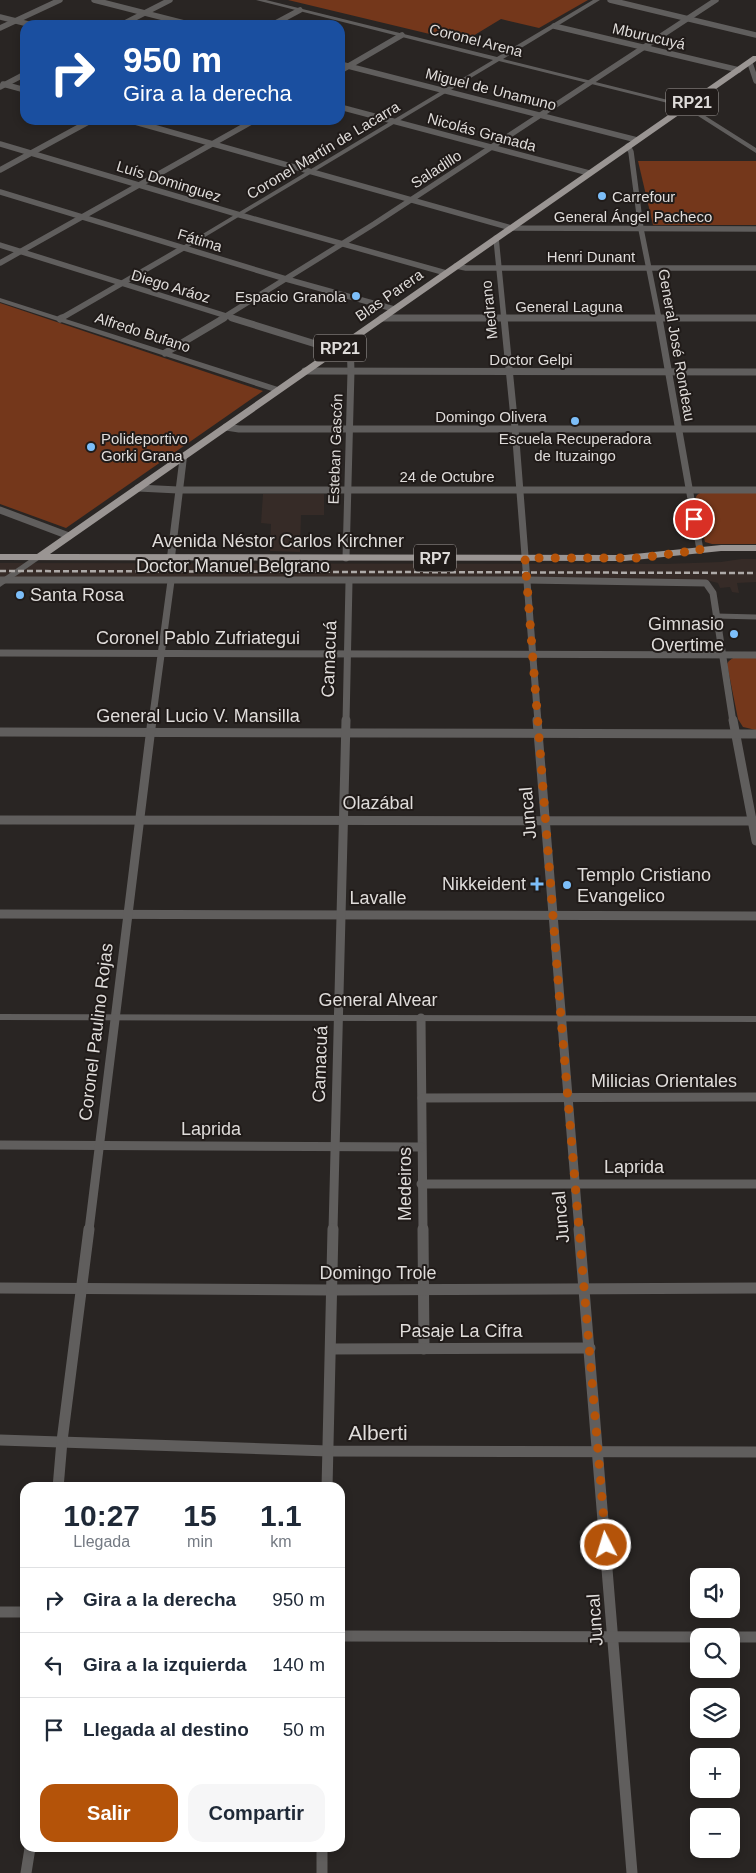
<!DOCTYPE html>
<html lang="es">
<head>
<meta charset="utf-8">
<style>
  :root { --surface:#fff; --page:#f6f6f7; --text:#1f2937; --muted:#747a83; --line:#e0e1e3; --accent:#b45309 }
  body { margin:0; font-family:Arial,sans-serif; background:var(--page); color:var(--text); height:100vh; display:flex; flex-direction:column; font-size:19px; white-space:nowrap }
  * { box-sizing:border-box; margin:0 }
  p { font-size:16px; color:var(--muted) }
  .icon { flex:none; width:28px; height:28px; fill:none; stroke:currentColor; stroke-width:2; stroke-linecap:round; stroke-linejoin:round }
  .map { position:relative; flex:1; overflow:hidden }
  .sheet { position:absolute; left:20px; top:1482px; width:325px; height:370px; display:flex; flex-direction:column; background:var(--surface); border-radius:15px; box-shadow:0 2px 8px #0003 }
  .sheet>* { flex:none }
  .guide { position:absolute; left:20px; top:20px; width:325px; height:105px; border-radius:15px; box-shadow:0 2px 8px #0003; background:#1a4fa0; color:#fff; overflow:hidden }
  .controls { position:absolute; left:690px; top:1568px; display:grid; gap:10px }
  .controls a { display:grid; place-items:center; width:50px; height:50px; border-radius:10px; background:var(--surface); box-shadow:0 2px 8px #0003; font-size:25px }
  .pin { position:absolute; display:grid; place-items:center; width:42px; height:42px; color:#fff; margin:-21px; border:2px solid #fff; border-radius:50%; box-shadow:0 1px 5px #0007 }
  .me { position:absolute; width:55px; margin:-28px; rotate:355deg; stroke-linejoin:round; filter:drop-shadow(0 0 4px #0008) }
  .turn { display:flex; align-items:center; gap:18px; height:105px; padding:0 20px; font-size:22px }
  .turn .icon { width:65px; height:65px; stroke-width:2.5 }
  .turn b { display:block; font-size:35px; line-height:42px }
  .eta { display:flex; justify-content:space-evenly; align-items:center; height:85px; text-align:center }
  .eta b { font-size:30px; font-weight:800; line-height:35px }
  .action { display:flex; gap:10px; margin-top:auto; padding:10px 20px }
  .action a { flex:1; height:58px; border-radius:15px; background:var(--accent); color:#fff; font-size:20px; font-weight:800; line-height:58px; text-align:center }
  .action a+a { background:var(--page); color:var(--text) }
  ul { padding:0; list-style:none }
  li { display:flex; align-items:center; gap:15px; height:65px; padding:0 20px; border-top:1px solid var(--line) }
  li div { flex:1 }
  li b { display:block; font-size:19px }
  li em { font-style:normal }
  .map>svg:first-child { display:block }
</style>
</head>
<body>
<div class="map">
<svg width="756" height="1873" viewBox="0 0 756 1873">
  <rect width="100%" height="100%" fill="#292523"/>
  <g fill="#362b27">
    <path d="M 263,494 L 324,494 L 324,515 L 301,515 L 300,552 L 270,551 L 271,524 L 261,523 Z"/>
    <path d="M 741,559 L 756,559 L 756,582 L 737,583 L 739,593 L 732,592 L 730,587 L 720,588 L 718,583 L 706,580 L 0,578 L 0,563 L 665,564 L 721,562 Z"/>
  </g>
  <g fill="#74371b">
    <path d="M 288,0 L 588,0 L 539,28 L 501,19 L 463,42 Z"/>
    <path d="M 638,161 L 756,161 L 756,225 L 653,225 Z"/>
    <path d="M 0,303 L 263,391 L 66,528 L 0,504 Z"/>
    <path d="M 700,493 L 756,493 L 756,544 L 712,544 L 705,542 L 695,499 L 697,495 Z"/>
    <path d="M 756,657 L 756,730 L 743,727 L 738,719 L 727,664 C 732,654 746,657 756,657 Z"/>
  </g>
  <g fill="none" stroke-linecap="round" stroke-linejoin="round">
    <path stroke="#605e5d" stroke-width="5" d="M 717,616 L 756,617"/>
    <g stroke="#605e5d" stroke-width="5.5">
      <path d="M 94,0 L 192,25"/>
      <path d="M 610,0 L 756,35"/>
      <path d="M 0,17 L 32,25"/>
      <path d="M 121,25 L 170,0"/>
      <path d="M 272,25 L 300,10"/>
      <path d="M 554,26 L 739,70"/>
      <path d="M 0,28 L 60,0"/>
      <path d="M 750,63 L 756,81"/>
      <path d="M 340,64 L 637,140"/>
      <path d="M 340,71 L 402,35"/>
      <path d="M 3,84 L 25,90"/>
      <path d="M 0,87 L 25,74"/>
      <path d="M 340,107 L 589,173"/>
      <path d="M 128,120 L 511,228 L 756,229"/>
      <path d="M 0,144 L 240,215 L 446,273"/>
      <path d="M 628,146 L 631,152 L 641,229 L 659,319"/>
      <path d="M 0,170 L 92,120"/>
      <path d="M 0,192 L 286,279 L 394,309"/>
      <path d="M 496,238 L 504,319"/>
      <path d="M 0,245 L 236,319"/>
      <path d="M 0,263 L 255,120"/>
      <path d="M 456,266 L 466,268 L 756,268"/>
      <path d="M 382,318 L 756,318"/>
      <path d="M 60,319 L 183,248"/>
      <path d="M 221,319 L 374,224 L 716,0"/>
    </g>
    <g stroke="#605e5d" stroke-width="7">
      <path d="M 232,318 L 335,350"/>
      <path d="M 382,318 L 756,318"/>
      <path d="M 504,318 L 515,428 L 538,722"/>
      <path d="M 659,318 L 700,550"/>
      <path d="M 60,319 L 62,318"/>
      <path d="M 165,353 L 224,318"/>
      <path d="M 305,371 L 756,372"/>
      <path d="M 226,427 L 239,429 L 756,429"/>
      <path d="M 138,488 L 178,490 L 756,490"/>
      <path d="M 0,510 L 69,536"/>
      <path d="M 346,558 L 351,371 L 350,341"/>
      <path d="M 0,580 L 527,580 L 706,583 L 713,593 L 733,722"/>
      <path d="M 0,653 L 756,655"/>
      <path d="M 152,722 L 171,581"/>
      <path d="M 346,722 L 349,582"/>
    </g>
    <g stroke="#605e5d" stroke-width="9">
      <path d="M 537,720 L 579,1230"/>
      <path d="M 733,720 L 756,841"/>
      <path d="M 0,732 L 756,734"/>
      <path d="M 0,820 L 756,821"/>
      <path d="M 0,914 L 756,916"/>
      <path d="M 421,1018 L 423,1230"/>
      <path d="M 422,1098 L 756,1097"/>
      <path d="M 0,1145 L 421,1147"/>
      <path d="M 421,1184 L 756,1184"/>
      <path d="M 89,1230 L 152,720"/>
      <path d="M 333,1230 L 346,720"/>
    </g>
    <g stroke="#605e5d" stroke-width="11">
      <path d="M 423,1229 L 424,1349"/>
      <path d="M 579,1229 L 632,1873"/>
      <path d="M 0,1288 L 332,1290 L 756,1288"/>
      <path d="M 331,1349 L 590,1348"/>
      <path d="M 0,1440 L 328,1451 L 756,1452"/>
      <path d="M 58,1488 L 62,1441 L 89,1229"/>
      <path d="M 327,1488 L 333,1229"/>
      <path d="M 0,1612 L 25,1612"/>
      <path d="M 340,1636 L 699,1637"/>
      <path d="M 731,1637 L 756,1637"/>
      <path d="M 322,1848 L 322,1873"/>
      <path d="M 26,1873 L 30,1848"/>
    </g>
    <g fill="#605e5d" fill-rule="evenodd">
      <path d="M 256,0 L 266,0 L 497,57 L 593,0 L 600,0 L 503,59 L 688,105 L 756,148 L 756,153 L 684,107 L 499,61 L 185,249 L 181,249 L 181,247 L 493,60 Z"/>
      <path d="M 0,298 L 281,388 L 282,390 L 281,392 L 275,392 L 0,302 Z"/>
      <path d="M 180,455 L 186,455 L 187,457 L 175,557 L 171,559 L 167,557 Z"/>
      <path d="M 36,555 L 42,555 L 43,557 L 0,587 L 0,580 Z"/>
      <path d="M 0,1014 L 756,1016 L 756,1022 L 0,1020 Z"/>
    </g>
    <path fill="#9a9593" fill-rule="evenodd" d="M 753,56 L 756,56 L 756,61 L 50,554 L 625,555 L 721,545 L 756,545 L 756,551 L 721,551 L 625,561 L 0,560 L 0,554 L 37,554 Z"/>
    <path stroke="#aeaaa8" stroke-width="2.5" stroke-dasharray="6 3" stroke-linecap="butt" d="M 0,571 L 756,573"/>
  </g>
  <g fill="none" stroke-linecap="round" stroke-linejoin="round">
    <path stroke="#b45309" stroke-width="9" stroke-dasharray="0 16.2" d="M 606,1545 L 561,1018 L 525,558 L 639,558 L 700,550 L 694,519"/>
  </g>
  <g fill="#7cbef9" stroke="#201b19" stroke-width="2">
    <circle cx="602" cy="196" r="5"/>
    <circle cx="356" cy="296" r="5"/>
    <circle cx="575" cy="421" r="5"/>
    <circle cx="91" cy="447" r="5"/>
    <circle cx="20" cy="595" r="5"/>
    <circle cx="734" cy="634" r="5"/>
    <path d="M534.5 876.5h5v5h5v5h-5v5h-5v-5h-5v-5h5z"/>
    <circle cx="567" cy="885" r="5"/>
  </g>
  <g text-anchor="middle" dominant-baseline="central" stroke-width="4" stroke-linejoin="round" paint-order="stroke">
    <g font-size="15" fill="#dfdcda" stroke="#201b19">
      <text transform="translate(649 36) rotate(13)">Mburucuyá</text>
      <text transform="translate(476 40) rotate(14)">Coronel Arena</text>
      <text transform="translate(491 89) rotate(14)">Miguel de Unamuno</text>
      <text transform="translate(482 132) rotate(15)">Nicolás Granada</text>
      <text transform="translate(323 150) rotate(-31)">Coronel Martín de Lacarra</text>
      <text transform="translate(436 169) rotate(-33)">Saladillo</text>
      <text transform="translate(169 181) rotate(17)">Luís Dominguez</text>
      <text x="633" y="216">General Ángel Pacheco</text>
      <text transform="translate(200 240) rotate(17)">Fátima</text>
      <text x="591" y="256">Henri Dunant</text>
      <text transform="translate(171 286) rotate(17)">Diego Aráoz</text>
      <text transform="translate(389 295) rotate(-35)">Blas Parera</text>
      <text x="569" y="306">General Laguna</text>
      <text transform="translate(489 310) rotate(-96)">Medrano</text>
      <text transform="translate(143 332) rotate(18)">Alfredo Bufano</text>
      <text transform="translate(677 345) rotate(80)">General José Rondeau</text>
      <text x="531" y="359">Doctor Gelpi</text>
      <text x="491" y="416">Domingo Olivera</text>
      <text transform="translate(335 449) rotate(-88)">Esteban Gascón</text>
      <text x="447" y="476">24 de Octubre</text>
    </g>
    <g font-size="15" fill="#dfdcda" stroke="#201b19" text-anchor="start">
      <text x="612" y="196">Carrefour</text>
      <text x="346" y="296" text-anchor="end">Espacio Granola</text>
      <text x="101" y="438">Polideportivo<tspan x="101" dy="17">Gorki Grana</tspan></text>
      <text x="575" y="438" text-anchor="middle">Escuela Recuperadora<tspan x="575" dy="17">de Ituzaingo</tspan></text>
    </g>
    <g fill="#201b19" stroke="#a6a2a0" stroke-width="1">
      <rect x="666" y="88.5" width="52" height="27" rx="4"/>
      <rect x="314" y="334.5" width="52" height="27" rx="4"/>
      <rect x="414" y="544.5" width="42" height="27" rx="4"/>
    </g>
    <g font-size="16" font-weight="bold" fill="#dfdcda">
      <text x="692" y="102">RP21</text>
      <text x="340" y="348">RP21</text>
      <text x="435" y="558">RP7</text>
    </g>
    <g font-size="18" fill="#dfdcda" stroke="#201b19">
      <text x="278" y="541">Avenida Néstor Carlos Kirchner</text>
      <text x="233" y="566">Doctor Manuel Belgrano</text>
      <text x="198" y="638">Coronel Pablo Zufriategui</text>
      <text transform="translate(329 659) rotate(-88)">Camacuá</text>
      <text x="198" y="716">General Lucio V. Mansilla</text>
      <text x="378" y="803">Olazábal</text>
      <text transform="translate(528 813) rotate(-95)">Juncal</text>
      <text x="378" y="898">Lavalle</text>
      <text x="378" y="1000">General Alvear</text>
      <text transform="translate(96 1032) rotate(-83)">Coronel Paulino Rojas</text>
      <text transform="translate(320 1064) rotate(-88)">Camacuá</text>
      <text x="664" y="1081">Milicias Orientales</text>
      <text x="211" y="1129">Laprida</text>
      <text x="634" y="1167">Laprida</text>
      <text transform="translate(405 1184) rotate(-90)">Medeiros</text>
      <text transform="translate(561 1217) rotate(-95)">Juncal</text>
      <text x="378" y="1273">Domingo Trole</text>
      <text x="461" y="1331">Pasaje La Cifra</text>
      <text transform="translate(595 1620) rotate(-94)">Juncal</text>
    </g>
    <g font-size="18" fill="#dfdcda" stroke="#201b19" text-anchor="start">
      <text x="30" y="595">Santa Rosa</text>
      <text x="724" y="624" text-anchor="end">Gimnasio<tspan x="724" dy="21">Overtime</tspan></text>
      <text x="577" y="875">Templo Cristiano<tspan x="577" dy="21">Evangelico</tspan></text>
      <text x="526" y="884" text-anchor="end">Nikkeident</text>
    </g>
    <g font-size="21" fill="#dfdcda" stroke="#201b19">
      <text x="378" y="1432">Alberti</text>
    </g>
  </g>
</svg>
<div class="controls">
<a><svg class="icon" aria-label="sound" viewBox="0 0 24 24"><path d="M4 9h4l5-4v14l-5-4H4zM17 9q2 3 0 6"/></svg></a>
<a><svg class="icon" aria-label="search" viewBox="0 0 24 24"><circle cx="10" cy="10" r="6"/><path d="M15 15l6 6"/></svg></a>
<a><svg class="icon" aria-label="layers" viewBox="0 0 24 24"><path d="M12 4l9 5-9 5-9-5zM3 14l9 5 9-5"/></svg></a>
<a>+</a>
<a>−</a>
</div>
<div class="pin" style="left:694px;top:519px;background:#d93025"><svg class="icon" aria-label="arrive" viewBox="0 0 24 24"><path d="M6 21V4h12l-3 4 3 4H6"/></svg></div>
<svg class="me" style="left:606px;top:1545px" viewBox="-20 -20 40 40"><circle r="17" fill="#b45309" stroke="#fff" stroke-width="3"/><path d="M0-11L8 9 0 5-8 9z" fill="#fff"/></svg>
<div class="guide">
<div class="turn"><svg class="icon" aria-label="right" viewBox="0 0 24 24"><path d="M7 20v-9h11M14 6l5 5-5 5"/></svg><div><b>950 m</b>Gira a la derecha</div></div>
</div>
<section class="sheet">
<div class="eta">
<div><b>10:27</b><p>Llegada</p></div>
<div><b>15</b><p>min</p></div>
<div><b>1.1</b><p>km</p></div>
</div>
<ul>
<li><svg class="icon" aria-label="right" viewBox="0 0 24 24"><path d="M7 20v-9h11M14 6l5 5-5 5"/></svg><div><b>Gira a la derecha</b></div><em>950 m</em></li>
<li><svg class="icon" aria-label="left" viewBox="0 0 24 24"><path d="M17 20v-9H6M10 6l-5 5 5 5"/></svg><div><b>Gira a la izquierda</b></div><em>140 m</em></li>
<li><svg class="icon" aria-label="arrive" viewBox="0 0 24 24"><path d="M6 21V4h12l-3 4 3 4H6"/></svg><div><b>Llegada al destino</b></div><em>50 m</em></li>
</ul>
<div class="action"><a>Salir</a><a>Compartir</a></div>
</section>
</div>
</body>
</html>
